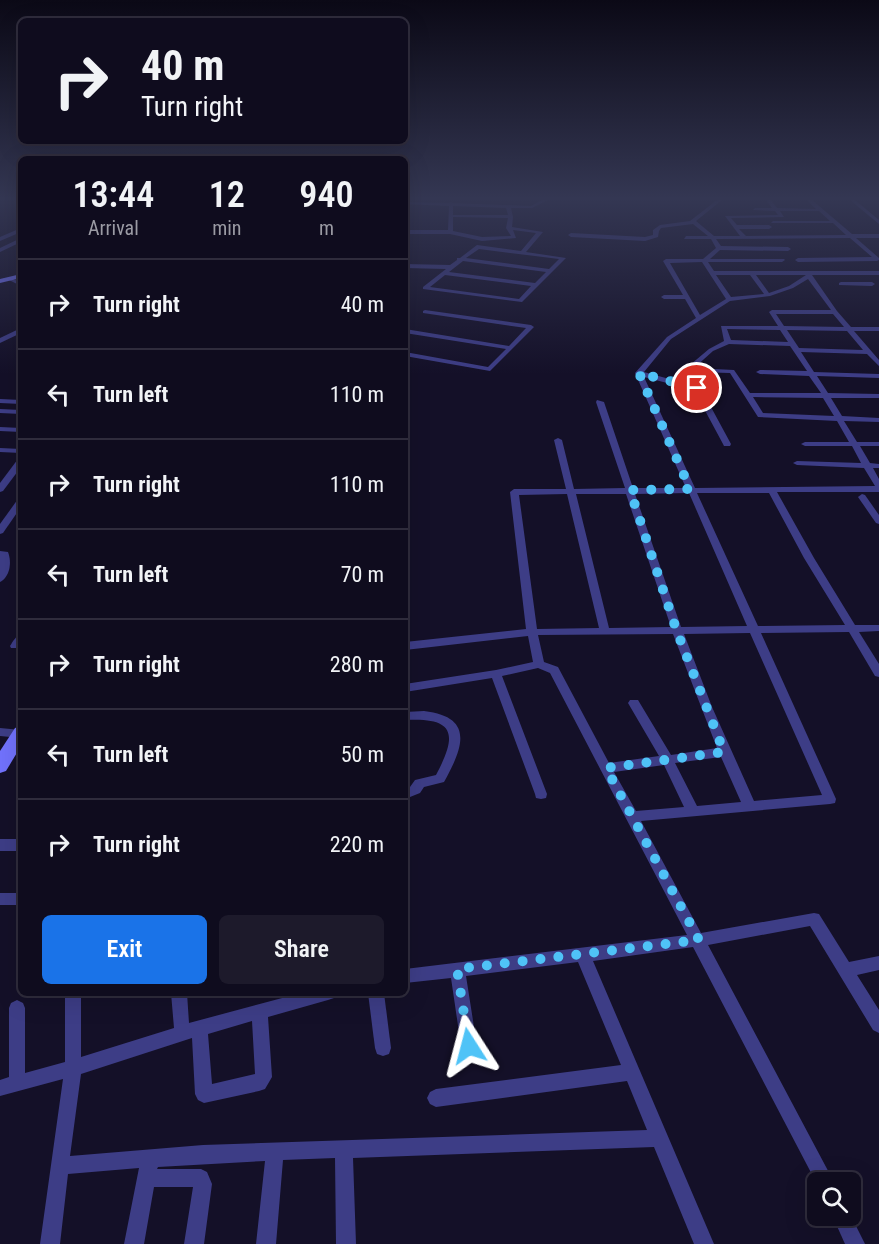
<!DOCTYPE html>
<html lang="en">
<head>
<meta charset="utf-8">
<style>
  :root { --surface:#0f0c1e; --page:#1d1a2b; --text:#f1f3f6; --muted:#9b9ba4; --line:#2f2c3c; --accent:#1a73e8 }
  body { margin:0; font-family:"Roboto Condensed",sans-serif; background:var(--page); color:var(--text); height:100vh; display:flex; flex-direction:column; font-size:22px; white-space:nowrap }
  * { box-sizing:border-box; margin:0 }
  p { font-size:20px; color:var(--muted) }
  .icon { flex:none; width:33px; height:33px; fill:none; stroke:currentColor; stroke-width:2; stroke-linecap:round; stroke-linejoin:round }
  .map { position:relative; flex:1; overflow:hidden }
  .sheet { position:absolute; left:18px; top:156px; width:390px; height:840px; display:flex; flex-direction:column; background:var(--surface); border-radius:9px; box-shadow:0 6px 24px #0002,0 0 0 2px var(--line) }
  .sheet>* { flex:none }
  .hud { position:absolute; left:18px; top:18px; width:390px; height:126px; border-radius:9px; box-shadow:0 6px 24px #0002,0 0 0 2px var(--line); background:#0f0c1e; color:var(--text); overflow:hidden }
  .fabs { position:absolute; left:807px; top:1172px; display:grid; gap:12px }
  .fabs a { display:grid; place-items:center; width:54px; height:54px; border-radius:9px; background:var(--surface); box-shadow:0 6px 24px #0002,0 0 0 2px var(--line); font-size:30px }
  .pin { position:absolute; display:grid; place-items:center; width:51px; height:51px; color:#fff; margin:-26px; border:3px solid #fff; border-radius:50%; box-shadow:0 2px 6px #0007 }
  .me { position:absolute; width:66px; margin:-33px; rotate:351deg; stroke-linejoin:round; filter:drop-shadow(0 0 4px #0008) }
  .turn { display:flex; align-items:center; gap:21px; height:126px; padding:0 24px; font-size:27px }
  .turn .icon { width:78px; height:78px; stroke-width:2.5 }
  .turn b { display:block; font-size:42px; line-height:51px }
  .eta { display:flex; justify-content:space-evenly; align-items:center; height:102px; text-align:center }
  .eta b { font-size:36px; font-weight:600; line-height:42px }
  .action { display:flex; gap:12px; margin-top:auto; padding:12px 24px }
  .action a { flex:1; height:69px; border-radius:9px; background:var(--accent); color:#fff; font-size:24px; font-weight:600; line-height:69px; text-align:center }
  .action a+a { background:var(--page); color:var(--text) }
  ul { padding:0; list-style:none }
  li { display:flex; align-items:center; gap:18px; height:90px; padding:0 24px; border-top:2px solid var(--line) }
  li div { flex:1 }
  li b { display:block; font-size:22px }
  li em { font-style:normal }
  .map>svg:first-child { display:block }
</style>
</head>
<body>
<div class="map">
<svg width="879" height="1244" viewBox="0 0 879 1244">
  <rect width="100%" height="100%" fill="#141028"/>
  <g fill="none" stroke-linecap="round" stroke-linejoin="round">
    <g fill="#3d3d86" fill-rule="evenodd">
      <path d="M 542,200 L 548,200 L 532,208 L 511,208 L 513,217 L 512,227 L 543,232 L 526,252 L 566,258 L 522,302 L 423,289 L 423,287 L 446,269 L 405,268 L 405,264 L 450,265 L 457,260 L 457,258 L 460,258 L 477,245 L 521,251 L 536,233 L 513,230 L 516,238 L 482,241 L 450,234 L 405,234 L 405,230 L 448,230 L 449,206 L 405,204 L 405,202 L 449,203 L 451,202 L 453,203 L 531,206 ZM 453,206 L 506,208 L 508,215 L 453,215 ZM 453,217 L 508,218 L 506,228 L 511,236 L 482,237 L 453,231 ZM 479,249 L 559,259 L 549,269 L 466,258 ZM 463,261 L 546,272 L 535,283 L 449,272 ZM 445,275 L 531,286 L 519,299 L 430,287 Z"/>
      <path d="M 717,200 L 722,200 L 696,221 L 714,236 L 740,236 L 725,216 L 778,215 L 775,211 L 753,210 L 755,208 L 772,208 L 766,200 L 771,200 L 777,208 L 816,209 L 807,200 L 812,200 L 852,234 L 879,234 L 879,238 L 856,238 L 879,258 L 879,260 L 877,261 L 798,262 L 795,260 L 798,258 L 872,257 L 850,238 L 716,239 L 721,246 L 788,247 L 791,249 L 788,251 L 720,250 L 710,259 L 784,259 L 785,260 L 782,262 L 708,262 L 714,271 L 879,271 L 879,275 L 812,275 L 837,311 L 851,327 L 879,327 L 879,331 L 854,331 L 879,360 L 879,366 L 867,354 L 801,352 L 814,372 L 879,374 L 879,378 L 817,376 L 828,393 L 879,394 L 879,398 L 831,398 L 842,416 L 879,418 L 879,422 L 844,421 L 857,442 L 879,442 L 879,446 L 860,446 L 870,463 L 879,464 L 879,468 L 873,468 L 879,479 L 879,492 L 777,492 L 814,558 L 855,625 L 879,625 L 879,631 L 859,632 L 879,664 L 879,677 L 875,676 L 849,632 L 761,633 L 836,799 L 835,803 L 830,804 L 641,821 L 701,933 L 814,913 L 819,914 L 849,962 L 879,956 L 879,970 L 857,975 L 879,1010 L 879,1033 L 873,1030 L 810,926 L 708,945 L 834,1182 L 818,1182 L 818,1186 L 693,947 L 593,961 L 714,1244 L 694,1244 L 654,1147 L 353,1158 L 356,1244 L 336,1244 L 335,1158 L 283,1160 L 276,1244 L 256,1244 L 265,1161 L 158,1167 L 157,1169 L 201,1169 L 207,1172 L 212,1184 L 204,1244 L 184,1244 L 193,1187 L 154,1187 L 144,1244 L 124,1244 L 139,1168 L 68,1174 L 60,1244 L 40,1244 L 63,1079 L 0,1096 L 0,1080 L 9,1077 L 9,1008 L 11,1003 L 17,1000 L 23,1003 L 25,1008 L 25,1073 L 65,1062 L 65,993 L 81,993 L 81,1057 L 174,1028 L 171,993 L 187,993 L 189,1023 L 301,993 L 336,993 L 334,998 L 328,1000 L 268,1017 L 272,1077 L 265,1089 L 259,1091 L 204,1103 L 198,1100 L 195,1094 L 192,1038 L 81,1074 L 70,1156 L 203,1145 L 647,1130 L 627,1081 L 436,1107 L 430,1104 L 427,1098 L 430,1092 L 436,1089 L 621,1065 L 578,962 L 466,976 L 477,1046 L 475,1052 L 469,1054 L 463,1052 L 461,1046 L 451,978 L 405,983 L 405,969 L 687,935 L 550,673 L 538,668 L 502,676 L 547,794 L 546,798 L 541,799 L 536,798 L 535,794 L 492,678 L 405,692 L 405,684 L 496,670 L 533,662 L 528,636 L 405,650 L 405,642 L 526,629 L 510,492 L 514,489 L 566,489 L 554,440 L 558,438 L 562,440 L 574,489 L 625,488 L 596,402 L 597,400 L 604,402 L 633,488 L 686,488 L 635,373 L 667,337 L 696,318 L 685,299 L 664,299 L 661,297 L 664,295 L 683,295 L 663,261 L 666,259 L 703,259 L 716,248 L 711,239 L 684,239 L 686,236 L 708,236 L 693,224 L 661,228 L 659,231 L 658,237 L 645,241 L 571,237 L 568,235 L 571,233 L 645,237 L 653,235 L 653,230 L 660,225 L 690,221 ZM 780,211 L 819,211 L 830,221 L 773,221 L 771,223 L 833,223 L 846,235 L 746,236 L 739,229 L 769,229 L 772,227 L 769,225 L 737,225 L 731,218 L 784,217 ZM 702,262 L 726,299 L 700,315 L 670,263 ZM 716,275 L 750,275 L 764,294 L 731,297 ZM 756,275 L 806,275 L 789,286 L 769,293 ZM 808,279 L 831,310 L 772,310 L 769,312 L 778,326 L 721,326 L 724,341 L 709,349 L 684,370 L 691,385 L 644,372 L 671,339 L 730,301 L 770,296 L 793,288 ZM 776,314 L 833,314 L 844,327 L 784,326 ZM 727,329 L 780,330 L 788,342 L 731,340 ZM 787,330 L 847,331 L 863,350 L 799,348 ZM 729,344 L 790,346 L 807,371 L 760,370 L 756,372 L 760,374 L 809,376 L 821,393 L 750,393 L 734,370 L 694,368 L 713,351 ZM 692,372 L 730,373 L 758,417 L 837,421 L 849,442 L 805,442 L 801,444 L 805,446 L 852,446 L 861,463 L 797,461 L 793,463 L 797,465 L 864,468 L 875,486 L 695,488 L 644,377 L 694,390 L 723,444 L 724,446 L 730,446 L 731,444 ZM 753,397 L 823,398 L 834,416 L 763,413 ZM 689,493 L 747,626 L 681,627 L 635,494 ZM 697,493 L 769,493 L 804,558 L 845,625 L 758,626 ZM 567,494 L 599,628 L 537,629 L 519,495 ZM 576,494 L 626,494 L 671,627 L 609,628 ZM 750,633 L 822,795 L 754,801 L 712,707 L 684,634 ZM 673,634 L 717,748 L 671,755 L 638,700 L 630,700 L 628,703 L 659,756 L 609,763 L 558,667 L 544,662 L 538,635 ZM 721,757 L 741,802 L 697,806 L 675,763 ZM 664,765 L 684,807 L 636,811 L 614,772 ZM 252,1021 L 255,1074 L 212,1084 L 208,1034 Z"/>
      <path d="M 850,200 L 855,200 L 879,220 L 879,224 Z"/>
      <path d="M 21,228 L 21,232 L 0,241 L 0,237 Z"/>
      <path d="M 21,238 L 21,242 L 0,252 L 0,248 Z"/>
      <path d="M 9,278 L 21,282 L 21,286 L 9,280 Z"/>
      <path d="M 841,282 L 872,282 L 875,284 L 872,286 L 839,285 L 839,283 Z"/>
      <path d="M 425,310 L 531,325 L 534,327 L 490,371 L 405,356 L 405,352 L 488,367 L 506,349 L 405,333 L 405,329 L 509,346 L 526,328 L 423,313 L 423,311 Z"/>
      <path d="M 21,328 L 21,333 L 0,343 L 0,338 Z"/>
      <path d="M 0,399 L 21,400 L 21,404 L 0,403 Z"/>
      <path d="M 0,409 L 21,410 L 21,414 L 0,413 Z"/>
      <path d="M 0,427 L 21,428 L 21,432 L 0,431 Z"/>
      <path d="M 0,448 L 21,449 L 21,453 L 0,452 Z"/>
      <path d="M 18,459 L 21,459 L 21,467 L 3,491 L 0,492 L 0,483 Z"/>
      <path d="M 862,494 L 865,495 L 879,515 L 879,524 L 876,523 L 858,497 Z"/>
      <path d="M 21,498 L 21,507 L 3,533 L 0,534 L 0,524 L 18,499 Z"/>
      <path d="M 0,551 L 8,552 C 12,562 10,577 0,582 Z"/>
      <path d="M 21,635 L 21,646 L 19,648 L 11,648 L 10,646 C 13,641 16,636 21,635 Z"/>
      <path d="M 424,711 C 475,717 463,748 444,782 L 424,787 L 420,793 L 405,799 L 405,789 L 410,787 L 415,780 L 436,775 C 458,734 455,717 405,720 L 405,712 Z"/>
      <path d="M 0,728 L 21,730 L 21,738 L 0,736 Z"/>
      <rect x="0" y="839" width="21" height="12"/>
      <rect x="0" y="893" width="21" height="12"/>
      <path d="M 368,993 L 384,993 L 391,1048 L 389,1054 L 383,1056 L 377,1054 L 375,1048 Z"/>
      <path d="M 850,1214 L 865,1244 L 845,1244 L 832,1215 Z"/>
    </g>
    <g fill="#7172fc" fill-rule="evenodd">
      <path d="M 21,274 L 21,278 L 0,283 L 0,279 Z"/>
      <path d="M 21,726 L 21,746 L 6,771 L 0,773 L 0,751 L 15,728 Z"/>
    </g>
  </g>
  <linearGradient id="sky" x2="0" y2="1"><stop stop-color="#0b0916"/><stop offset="0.53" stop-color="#343753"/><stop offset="1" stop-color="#343753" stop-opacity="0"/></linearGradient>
  <rect width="879" height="374" fill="url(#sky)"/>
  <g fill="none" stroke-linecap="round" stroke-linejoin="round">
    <path stroke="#4fc3f7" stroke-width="10" stroke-dasharray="0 18" d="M 469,1046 L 457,969 L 699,940 L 606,768 L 724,752 L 676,629 L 630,490 L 690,489 L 639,373 L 697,388"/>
  </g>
</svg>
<div class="fabs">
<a><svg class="icon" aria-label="search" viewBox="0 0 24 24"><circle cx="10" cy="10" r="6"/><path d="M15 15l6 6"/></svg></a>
</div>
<div class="pin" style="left:697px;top:388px;background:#d93025"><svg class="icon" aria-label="arrive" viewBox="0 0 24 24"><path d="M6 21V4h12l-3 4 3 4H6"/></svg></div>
<svg class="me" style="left:469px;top:1046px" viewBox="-20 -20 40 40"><path d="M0-17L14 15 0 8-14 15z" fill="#4fc3f7" stroke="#fff" stroke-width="4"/></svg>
<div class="hud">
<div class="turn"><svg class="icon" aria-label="right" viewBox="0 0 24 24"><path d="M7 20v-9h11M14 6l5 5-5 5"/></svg><div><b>40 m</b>Turn right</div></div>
</div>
<section class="sheet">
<div class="eta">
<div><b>13:44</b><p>Arrival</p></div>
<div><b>12</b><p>min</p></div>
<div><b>940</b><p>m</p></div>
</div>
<ul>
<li><svg class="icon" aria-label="right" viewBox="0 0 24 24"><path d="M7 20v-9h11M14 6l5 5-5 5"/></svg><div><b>Turn right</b></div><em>40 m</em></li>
<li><svg class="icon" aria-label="left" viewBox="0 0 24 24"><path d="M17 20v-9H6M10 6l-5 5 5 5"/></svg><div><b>Turn left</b></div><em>110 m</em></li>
<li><svg class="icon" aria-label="right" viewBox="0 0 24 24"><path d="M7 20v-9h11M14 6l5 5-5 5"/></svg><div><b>Turn right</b></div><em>110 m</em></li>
<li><svg class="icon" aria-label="left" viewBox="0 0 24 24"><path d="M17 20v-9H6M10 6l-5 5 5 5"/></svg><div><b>Turn left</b></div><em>70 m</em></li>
<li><svg class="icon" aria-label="right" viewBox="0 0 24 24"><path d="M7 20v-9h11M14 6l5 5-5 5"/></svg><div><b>Turn right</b></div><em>280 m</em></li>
<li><svg class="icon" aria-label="left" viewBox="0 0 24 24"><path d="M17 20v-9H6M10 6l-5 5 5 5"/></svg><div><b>Turn left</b></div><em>50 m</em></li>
<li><svg class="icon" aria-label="right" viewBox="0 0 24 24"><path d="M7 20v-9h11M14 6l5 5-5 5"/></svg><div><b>Turn right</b></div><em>220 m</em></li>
</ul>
<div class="action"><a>Exit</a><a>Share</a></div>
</section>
</div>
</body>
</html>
